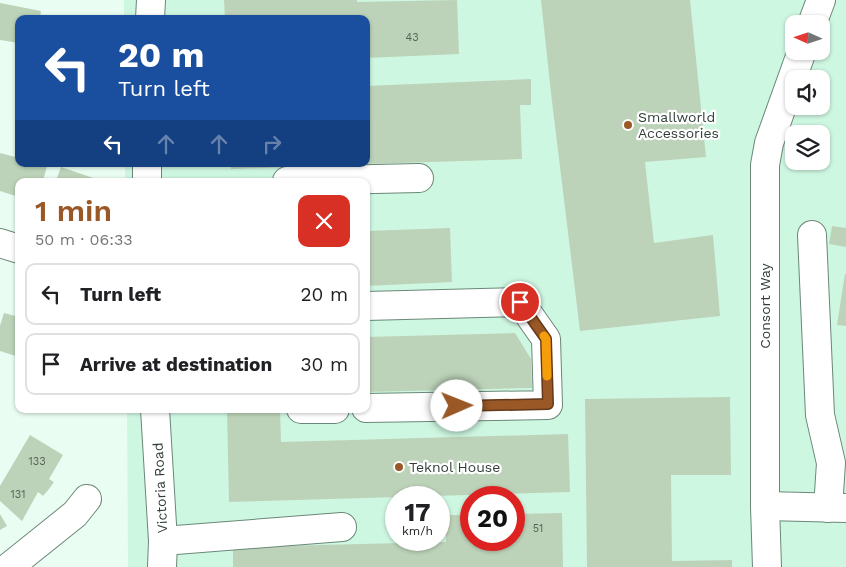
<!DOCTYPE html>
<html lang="en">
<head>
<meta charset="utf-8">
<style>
  :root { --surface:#fff; --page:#f6f6f6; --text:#202124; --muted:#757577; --line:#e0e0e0; --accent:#9a5826 }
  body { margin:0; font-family:"Work Sans",sans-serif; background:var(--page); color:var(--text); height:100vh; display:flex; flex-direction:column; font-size:19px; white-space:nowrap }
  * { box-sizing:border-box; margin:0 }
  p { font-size:16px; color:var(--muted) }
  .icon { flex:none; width:28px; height:28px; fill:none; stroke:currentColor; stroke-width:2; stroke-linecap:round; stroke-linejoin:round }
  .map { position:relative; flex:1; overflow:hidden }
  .side { position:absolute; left:15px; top:178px; width:355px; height:235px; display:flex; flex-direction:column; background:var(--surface); border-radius:10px; box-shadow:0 1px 4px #0004 }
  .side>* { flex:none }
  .banner { position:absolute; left:15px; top:15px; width:355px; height:152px; border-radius:10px; box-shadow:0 1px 4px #0004; background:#1a4fa0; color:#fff; overflow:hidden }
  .needle { width:32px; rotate:273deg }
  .tools { position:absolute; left:785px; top:15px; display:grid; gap:10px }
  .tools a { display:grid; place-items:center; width:45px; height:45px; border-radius:10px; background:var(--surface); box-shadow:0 1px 4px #0004; font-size:25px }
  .speed { position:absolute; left:385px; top:486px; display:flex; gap:10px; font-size:25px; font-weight:700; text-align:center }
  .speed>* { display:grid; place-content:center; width:65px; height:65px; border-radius:50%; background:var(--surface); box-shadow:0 1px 4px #0004; line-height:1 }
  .speed small { font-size:12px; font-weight:400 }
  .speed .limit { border:8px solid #d22; background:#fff; color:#111 }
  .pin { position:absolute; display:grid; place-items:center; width:42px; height:42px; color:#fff; margin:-21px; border:2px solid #fff; border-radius:50%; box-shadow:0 1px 5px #0007 }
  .me { position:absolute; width:55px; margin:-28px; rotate:89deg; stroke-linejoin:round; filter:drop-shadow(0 0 4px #0008) }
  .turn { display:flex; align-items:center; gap:18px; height:105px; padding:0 20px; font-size:22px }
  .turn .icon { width:65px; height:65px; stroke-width:2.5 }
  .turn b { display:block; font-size:35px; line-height:42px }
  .lanes { display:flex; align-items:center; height:48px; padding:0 20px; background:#0003; justify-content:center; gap:25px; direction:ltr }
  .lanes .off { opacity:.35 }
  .round { display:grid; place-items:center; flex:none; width:52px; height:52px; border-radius:10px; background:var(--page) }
  .head { display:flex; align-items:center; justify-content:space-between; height:85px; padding:0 20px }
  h1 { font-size:30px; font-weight:600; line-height:38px; color:var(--accent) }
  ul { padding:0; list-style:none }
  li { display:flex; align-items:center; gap:15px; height:62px; margin:0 10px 8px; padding:0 10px; border:2px solid var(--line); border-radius:10px }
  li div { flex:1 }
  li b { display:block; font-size:19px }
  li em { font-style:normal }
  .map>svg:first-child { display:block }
</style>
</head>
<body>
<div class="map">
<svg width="846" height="567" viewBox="0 0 846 567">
  <rect width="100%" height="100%" fill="#eafdf2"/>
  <path fill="#cef7e1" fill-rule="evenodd" d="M 124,0 L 846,0 L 846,567 L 128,567 L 127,409 L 366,409 L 366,181 L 125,181 L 125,164 L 366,164 L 366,19 L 124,19 ZM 794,24 L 821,24 L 821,51 L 794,51 ZM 794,79 L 821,79 L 821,106 L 794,106 ZM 794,134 L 821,134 L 821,161 L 794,161 ZM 396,498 L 439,498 L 439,540 L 396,540 ZM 471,498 L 514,498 L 514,540 L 471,540 Z"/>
  <g fill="#bdd3b9">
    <path d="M 224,0 L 357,0 L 357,2 L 457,0 L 459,54 L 366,58 L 366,19 L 225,19 Z"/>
    <path d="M 541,0 L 690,0 L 706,157 L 645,162 L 654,243 L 713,235 L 720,316 L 580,331 L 551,93 Z"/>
    <path d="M 0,3 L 41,11 L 40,19 L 19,19 L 19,43 L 0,40 Z"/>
    <path d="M 531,79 L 531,105 L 520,105 L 522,159 L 366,164 L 366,86 Z"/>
    <path d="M 0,153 L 19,158 L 19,164 L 38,164 L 47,166 L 43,181 L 19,181 L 19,197 L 0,191 Z"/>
    <path d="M 231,164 L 340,164 L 340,165 L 231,169 Z"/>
    <path d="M 61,167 L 102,181 L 56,181 Z"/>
    <path d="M 832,226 L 846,228 L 846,247 L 829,244 Z"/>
    <path d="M 450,228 L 452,282 L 366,286 L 366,231 Z"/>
    <path d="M 845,274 L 846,274 L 846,326 L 837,325 Z"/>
    <path d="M 4,313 L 19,317 L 19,357 L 0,351 L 0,326 Z"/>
    <path d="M 515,333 L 531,359 L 532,388 L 366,392 L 366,337 Z"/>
    <path d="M 730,397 L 731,475 L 671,475 L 672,561 L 732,560 L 732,567 L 587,567 L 585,399 Z"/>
    <path d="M 227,409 L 280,409 L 281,442 L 568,434 L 570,492 L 229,502 Z"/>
    <path d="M 30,435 L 63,455 L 49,479 L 54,482 L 49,489 L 43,496 L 38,492 L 22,521 L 0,501 L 0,486 Z"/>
    <path d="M 562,513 L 563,567 L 233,567 L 233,547 L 446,542 L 446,515 L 471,515 L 471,540 L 514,540 L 514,514 Z"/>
    <path d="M 0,514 L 7,526 L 0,530 Z"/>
  </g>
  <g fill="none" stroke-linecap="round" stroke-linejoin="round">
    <g stroke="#6a8878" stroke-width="30">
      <g id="minor">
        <path d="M 150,19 L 151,0"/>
        <path d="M 812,24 L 821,0"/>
        <path d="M 147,181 L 147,164"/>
        <path d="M 287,181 L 419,178"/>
        <path d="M 812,235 L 820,415 L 831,463 L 828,508"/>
        <path d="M 0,243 L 19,249"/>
        <path d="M 366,306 L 520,302 L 546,339 L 548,405 L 366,408"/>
        <path d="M 155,409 L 163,541 L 162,567"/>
        <path d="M 301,409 L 335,409"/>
        <path d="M 765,506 L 846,508"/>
        <path d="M 163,541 L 342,527"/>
        <path d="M 9,567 L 75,514 L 87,499"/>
        <path d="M 767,567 L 765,506 L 765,165 L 769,143 L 802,51"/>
      </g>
    </g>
    <use href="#minor" stroke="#fff" stroke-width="28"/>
  </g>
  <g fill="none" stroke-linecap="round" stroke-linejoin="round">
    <g stroke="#643919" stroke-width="12">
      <path id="route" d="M 457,406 L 548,404 L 546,339 L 520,302"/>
    </g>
    <use href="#route" stroke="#9a5826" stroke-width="9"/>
    <path stroke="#f59e0b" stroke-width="9" d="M 544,336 L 546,339 L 547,376"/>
  </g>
  <g fill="#9a5826" stroke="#fff" stroke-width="2">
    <circle cx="628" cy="125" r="5"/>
    <circle cx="399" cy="467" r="5"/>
  </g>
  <g text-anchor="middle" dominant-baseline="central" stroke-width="4.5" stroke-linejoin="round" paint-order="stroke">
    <g font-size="11" fill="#556458">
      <text x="412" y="37">43</text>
      <text x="37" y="461">133</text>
      <text x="18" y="494">131</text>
      <text x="538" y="528">51</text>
    </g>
    <g font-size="14" fill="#323f38" stroke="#fff" text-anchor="start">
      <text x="638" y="117">Smallworld<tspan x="638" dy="16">Accessories</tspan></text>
      <text x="409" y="467">Teknol House</text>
    </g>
    <g font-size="14" fill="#323f38" stroke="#fff">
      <text transform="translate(765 306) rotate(-90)">Consort Way</text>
      <text transform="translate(160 488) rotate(-93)">Victoria Road</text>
    </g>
  </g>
</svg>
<div class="tools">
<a><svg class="needle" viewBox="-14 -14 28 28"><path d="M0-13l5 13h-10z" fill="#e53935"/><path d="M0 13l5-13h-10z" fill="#757577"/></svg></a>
<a><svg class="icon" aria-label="sound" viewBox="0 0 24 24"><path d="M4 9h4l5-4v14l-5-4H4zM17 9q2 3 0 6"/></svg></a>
<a><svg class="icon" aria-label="layers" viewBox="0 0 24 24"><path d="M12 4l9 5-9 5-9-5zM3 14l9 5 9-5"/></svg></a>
</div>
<div class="speed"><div>17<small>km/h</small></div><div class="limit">20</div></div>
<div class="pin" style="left:520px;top:302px;background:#d93025"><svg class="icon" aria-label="arrive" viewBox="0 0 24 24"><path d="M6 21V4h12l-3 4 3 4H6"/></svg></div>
<svg class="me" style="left:457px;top:406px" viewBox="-20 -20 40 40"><circle r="19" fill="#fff"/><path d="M0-13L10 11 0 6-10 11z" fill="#9a5826"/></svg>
<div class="banner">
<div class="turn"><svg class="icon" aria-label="left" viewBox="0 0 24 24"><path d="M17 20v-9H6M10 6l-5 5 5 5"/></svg><div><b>20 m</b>Turn left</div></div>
<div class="lanes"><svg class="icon" aria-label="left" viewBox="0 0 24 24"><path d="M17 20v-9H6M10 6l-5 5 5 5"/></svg><svg class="icon off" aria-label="ahead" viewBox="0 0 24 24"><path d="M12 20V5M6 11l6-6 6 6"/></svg><svg class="icon off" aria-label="ahead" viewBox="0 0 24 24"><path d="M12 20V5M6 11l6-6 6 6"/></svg><svg class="icon off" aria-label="right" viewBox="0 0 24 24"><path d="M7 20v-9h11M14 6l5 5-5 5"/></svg></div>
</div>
<section class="side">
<div class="head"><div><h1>1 min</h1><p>50 m · 06:33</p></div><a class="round" style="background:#d93025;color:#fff"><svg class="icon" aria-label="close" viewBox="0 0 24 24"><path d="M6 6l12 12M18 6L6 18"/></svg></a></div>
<ul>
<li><svg class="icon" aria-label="left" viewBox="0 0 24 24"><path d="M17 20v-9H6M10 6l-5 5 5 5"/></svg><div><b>Turn left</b></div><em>20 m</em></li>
<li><svg class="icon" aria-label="arrive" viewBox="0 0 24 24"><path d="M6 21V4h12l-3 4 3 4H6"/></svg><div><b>Arrive at destination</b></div><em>30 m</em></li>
</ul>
</section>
</div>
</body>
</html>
